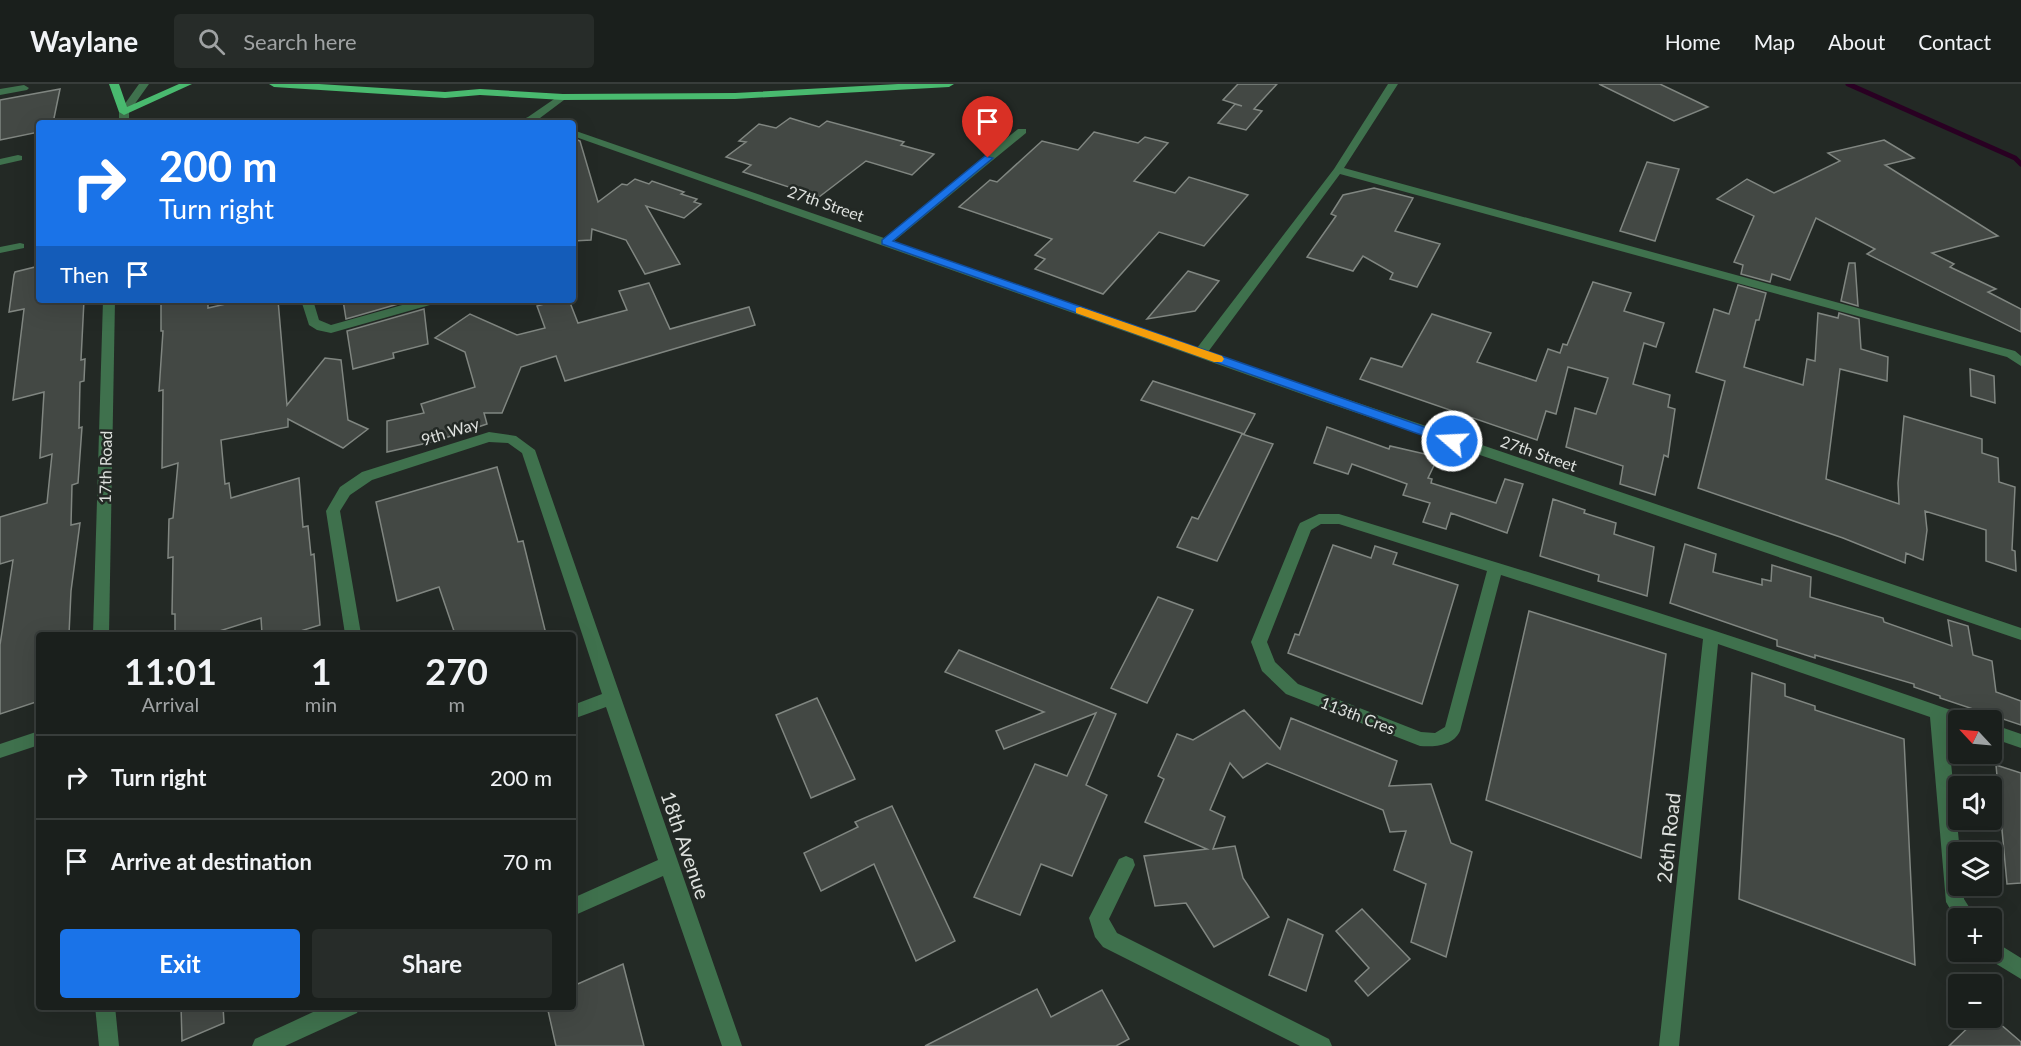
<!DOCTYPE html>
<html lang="en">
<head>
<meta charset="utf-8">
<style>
  :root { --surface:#1a1f1c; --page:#272c29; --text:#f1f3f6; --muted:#9fa2a3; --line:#383d3b; --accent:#1a73e8 }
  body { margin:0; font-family:Lato,sans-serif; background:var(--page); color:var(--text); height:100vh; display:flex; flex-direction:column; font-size:22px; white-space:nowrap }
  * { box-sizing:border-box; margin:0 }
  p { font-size:20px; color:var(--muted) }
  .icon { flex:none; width:33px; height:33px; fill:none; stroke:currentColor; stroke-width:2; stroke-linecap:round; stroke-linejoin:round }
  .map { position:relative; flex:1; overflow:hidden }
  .panel { position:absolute; left:36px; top:548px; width:540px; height:378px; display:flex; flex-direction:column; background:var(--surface); border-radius:6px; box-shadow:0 6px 24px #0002,0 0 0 2px var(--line) }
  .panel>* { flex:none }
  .top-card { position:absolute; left:36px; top:36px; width:540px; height:183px; border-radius:6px; box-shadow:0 6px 24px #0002,0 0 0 2px var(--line); background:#1a73e8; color:#fff; overflow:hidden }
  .needle { width:39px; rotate:296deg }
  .fabs { position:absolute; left:1948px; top:626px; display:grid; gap:12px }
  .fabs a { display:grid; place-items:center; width:54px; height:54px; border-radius:6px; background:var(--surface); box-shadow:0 6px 24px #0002,0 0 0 2px var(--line); font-size:30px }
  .pin { position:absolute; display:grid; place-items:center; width:51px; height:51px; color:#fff; margin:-62px -26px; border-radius:50% 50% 50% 0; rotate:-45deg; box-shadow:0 0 6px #0007 }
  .pin .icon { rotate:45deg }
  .me { position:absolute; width:66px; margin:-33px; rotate:289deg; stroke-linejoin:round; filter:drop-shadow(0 0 4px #0008) }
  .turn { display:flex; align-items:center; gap:21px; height:126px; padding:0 24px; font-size:27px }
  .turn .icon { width:78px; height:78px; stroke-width:2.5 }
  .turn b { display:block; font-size:42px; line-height:51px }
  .then { display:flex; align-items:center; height:57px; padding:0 24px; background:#0003; gap:12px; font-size:22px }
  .eta { display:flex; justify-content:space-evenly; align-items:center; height:102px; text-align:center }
  .eta b { font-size:36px; font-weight:700; line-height:42px }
  .primary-button { display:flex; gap:12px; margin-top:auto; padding:12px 24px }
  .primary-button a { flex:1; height:69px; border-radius:6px; background:var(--accent); color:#fff; font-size:24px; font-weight:700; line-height:69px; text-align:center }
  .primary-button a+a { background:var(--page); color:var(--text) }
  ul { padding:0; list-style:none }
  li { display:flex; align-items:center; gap:18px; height:84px; padding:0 24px; border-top:2px solid var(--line) }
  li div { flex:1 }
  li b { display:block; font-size:22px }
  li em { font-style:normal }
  header { display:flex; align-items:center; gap:36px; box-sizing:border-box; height:84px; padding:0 30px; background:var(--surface); border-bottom:2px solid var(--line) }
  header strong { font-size:28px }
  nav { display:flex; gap:33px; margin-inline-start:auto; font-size:21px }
  .search { width:420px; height:54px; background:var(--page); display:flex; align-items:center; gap:15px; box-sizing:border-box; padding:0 21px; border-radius:6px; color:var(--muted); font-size:22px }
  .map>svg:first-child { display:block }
</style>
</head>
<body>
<header>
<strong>Waylane</strong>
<div class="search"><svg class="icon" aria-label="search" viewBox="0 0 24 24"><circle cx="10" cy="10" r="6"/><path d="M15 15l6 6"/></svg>Search here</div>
<nav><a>Home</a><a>Map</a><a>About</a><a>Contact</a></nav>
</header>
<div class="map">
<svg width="2021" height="962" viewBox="0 0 2021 962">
  <rect width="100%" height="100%" fill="#232925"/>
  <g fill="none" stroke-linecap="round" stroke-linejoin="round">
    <path stroke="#290022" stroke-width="5" d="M 1848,0 L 2015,74 L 2021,80"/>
  </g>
  <g fill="#434844" stroke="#808681" stroke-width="1.5">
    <path d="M 1238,0 L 1277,0 L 1254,25 L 1262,27 L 1246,46 L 1218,39 L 1235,20 L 1242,22 L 1223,16 Z"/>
    <path d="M 1599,0 L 1660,0 L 1708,23 L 1674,37 Z"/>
    <path d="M 60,5 L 53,39 L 39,39 L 39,48 L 0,56 L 0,16 Z"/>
    <path d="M 790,34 L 819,43 L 827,37 L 904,58 L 901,61 L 934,70 L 912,91 L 866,77 L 819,113 L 743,88 L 751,81 L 726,73 L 746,58 L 739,57 L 759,40 L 776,44 Z"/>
    <path d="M 1094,48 L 1138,59 L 1145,53 L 1168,59 L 1134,97 L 1175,109 L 1189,93 L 1248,111 L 1204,162 L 1159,148 L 1103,210 L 1035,185 L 1045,175 L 1035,171 L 1052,155 L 959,123 L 990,96 L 997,98 L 1042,57 L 1078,66 Z"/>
    <path d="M 573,54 L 580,57 L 598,118 L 622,100 L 627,101 L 635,95 L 649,100 L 652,97 L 684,108 L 681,110 L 697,115 L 694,118 L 701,120 L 684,134 L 646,122 L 680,180 L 645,190 L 626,156 L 592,145 L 591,156 L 573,157 Z"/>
    <path d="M 1884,56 L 1914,74 L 1885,81 L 1998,152 L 1932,169 L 1954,180 L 1950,183 L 1996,205 L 1988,208 L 2021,225 L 2021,248 L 1867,170 L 1875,165 L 1816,134 L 1790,196 L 1772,190 L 1770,198 L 1741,190 L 1743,181 L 1734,178 L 1754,132 L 1717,115 L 1747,95 L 1774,109 L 1840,77 L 1828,69 Z"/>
    <path d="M 1647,78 L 1679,85 L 1655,157 L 1620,147 Z"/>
    <path d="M 1374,104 L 1413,114 L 1395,147 L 1440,160 L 1417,203 L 1390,195 L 1393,189 L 1363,172 L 1353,187 L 1307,173 L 1336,132 L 1331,130 L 1343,111 Z"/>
    <path d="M 1849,179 L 1855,179 L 1858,222 L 1841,217 Z"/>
    <path d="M 39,182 L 39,216 L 84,216 L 81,276 L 85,275 L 84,297 L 80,298 L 79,344 L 82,343 L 78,399 L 72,401 L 71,441 L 80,439 L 71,507 L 69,550 L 39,550 L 39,617 L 0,630 L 0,561 L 13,476 L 0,480 L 0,433 L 47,419 L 52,370 L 40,374 L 44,308 L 13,316 L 24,225 L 9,228 L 14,191 L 15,188 Z"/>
    <path d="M 1188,187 L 1219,197 L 1195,227 L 1147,235 Z"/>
    <path d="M 1593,198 L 1631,209 L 1624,227 L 1664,239 L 1656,263 L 1644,259 L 1633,300 L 1670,311 L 1668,323 L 1675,325 L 1668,373 L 1664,371 L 1655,411 L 1620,400 L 1623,382 L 1566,363 L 1575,324 L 1596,330 L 1608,294 L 1568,283 L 1556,330 L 1546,327 L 1537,356 L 1360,295 L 1371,274 L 1402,283 L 1432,230 L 1491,249 L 1477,278 L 1536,297 L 1548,265 L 1560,269 L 1563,260 L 1567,261 Z"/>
    <path d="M 649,199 L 670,245 L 749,223 L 755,241 L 565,297 L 556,272 L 521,283 L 502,329 L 484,329 L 487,340 L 436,357 L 387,368 L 387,337 L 424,329 L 421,320 L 475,303 L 465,268 L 435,254 L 470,230 L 517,251 L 545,244 L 537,222 L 558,216 L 569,216 L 578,239 L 627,226 L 619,207 Z"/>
    <path d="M 1738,201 L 1766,209 L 1759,236 L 1756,236 L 1744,283 L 1803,301 L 1807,275 L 1815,277 L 1818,229 L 1838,234 L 1839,229 L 1859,235 L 1861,265 L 1888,273 L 1887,297 L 1840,285 L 1826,395 L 1899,420 L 1898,399 L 1904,332 L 1982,355 L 1982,369 L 1998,374 L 1999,398 L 2015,403 L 2012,466 L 2015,467 L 2016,487 L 1986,477 L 1986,446 L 1925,427 L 1927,446 L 1923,476 L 1906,469 L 1905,479 L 1843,454 L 1698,404 L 1725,297 L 1696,288 L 1714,225 L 1729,230 Z"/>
    <path d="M 178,216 L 208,216 L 208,224 L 243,216 L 278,216 L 287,321 L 325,274 L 341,276 L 348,336 L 368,345 L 343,364 L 288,335 L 288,343 L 221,356 L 225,400 L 229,399 L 231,414 L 299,394 L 303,443 L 308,442 L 311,471 L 314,470 L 320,541 L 291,550 L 262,550 L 261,534 L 210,550 L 175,550 L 175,530 L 172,530 L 173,473 L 168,474 L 169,435 L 173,434 L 178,379 L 162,384 L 163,306 L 159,307 L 163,247 L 161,247 L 161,220 Z"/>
    <path d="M 343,216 L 412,216 L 346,235 Z"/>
    <path d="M 424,225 L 428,260 L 393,269 L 394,274 L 353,285 L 347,247 Z"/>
    <path d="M 1970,285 L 1994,292 L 1995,319 L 1971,312 Z"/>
    <path d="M 1153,297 L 1255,330 L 1244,350 L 1141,316 Z"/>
    <path d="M 1327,343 L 1389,365 L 1390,362 L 1438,373 L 1428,394 L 1432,395 L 1431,399 L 1496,419 L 1505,395 L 1523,400 L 1507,449 L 1451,429 L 1446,445 L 1423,438 L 1430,419 L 1403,411 L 1407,400 L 1352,380 L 1348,390 L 1314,379 Z"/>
    <path d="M 1242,350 L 1273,360 L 1217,477 L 1177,463 L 1192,433 L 1198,435 Z"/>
    <path d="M 497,383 L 518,458 L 523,457 L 546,550 L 455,550 L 439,503 L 397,517 L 376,418 Z"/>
    <path d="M 1553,415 L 1585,426 L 1584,429 L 1616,439 L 1614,450 L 1654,463 L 1647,512 L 1598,497 L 1599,491 L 1540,472 Z"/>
    <path d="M 1685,460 L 1716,470 L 1713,488 L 1762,501 L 1762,495 L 1771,497 L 1772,481 L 1811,493 L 1810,513 L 1883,534 L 1884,538 L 1952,562 L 1948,536 L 1968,542 L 1973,571 L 1992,577 L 1996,608 L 2021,617 L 2021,641 L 1940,614 L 1940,612 L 1914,603 L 1914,600 L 1815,571 L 1815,574 L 1777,562 L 1777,556 L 1670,519 Z"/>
    <path d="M 1333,461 L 1371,474 L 1375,462 L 1397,469 L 1393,480 L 1458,501 L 1422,620 L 1288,569 L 1295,550 L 1299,551 Z"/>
    <path d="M 1158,513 L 1193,526 L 1147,619 L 1111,604 Z"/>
    <path d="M 1529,527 L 1666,570 L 1641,774 L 1486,716 Z"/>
    <path d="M 959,566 L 1116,630 L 1086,701 L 1107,711 L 1072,792 L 1041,780 L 1020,831 L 974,813 L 1035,680 L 1067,692 L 1096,629 L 1004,665 L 996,647 L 1044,628 L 945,588 Z"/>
    <path d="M 1752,589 L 1785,600 L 1785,612 L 1815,622 L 1815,626 L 1904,655 L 1915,881 L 1739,815 Z"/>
    <path d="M 817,614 L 855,695 L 811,714 L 776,631 Z"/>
    <path d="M 1244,626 L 1280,665 L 1291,634 L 1397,677 L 1389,702 L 1431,700 L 1451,759 L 1472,768 L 1446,873 L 1411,858 L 1426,800 L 1394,786 L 1406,747 L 1390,748 L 1383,726 L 1267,679 L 1243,694 L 1230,679 L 1210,726 L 1225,733 L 1213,765 L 1235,762 L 1243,794 L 1269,833 L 1214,863 L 1186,819 L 1155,822 L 1144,772 L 1207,765 L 1145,738 L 1164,695 L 1158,692 L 1177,650 L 1193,656 Z"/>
    <path d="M 1996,681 L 2021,689 L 2021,799 L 2007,800 Z"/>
    <path d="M 892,722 L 955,857 L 916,877 L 874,780 L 821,807 L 804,769 L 858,743 L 855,738 Z"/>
    <path d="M 1362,825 L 1410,875 L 1368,912 L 1355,897 L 1369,884 L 1336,847 Z"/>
    <path d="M 1288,835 L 1323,851 L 1306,907 L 1269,891 Z"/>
    <path d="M 623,880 L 644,962 L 556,962 L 547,922 L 573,922 L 573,902 Z"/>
    <path d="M 1037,905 L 1051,933 L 1102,906 L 1129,955 L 1116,962 L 925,962 Z"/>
    <path d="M 181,922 L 223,922 L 224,939 L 182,957 Z"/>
    <path d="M 1979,933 L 1992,933 L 2021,958 L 2021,962 L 1949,962 Z"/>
  </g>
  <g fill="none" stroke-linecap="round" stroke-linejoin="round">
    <g fill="#3f714d" fill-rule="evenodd">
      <path d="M 139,0 L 149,0 L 129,28 L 129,39 L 119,39 L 119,28 Z"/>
      <path d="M 1388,0 L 1398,0 L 1344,84 L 2015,267 L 2021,272 L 2021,282 L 2007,273 L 1340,90 L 1208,268 L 2021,544 L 2021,556 L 1313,314 L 573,52 L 573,46 L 884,154 L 1018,45 L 1026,45 L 1026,49 L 893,158 L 1197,264 L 1334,85 Z"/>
      <path d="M 24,1 L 29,4 L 27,6 L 0,11 L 0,5 Z"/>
      <path d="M 560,11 L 568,13 L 536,37 L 515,39 L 528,33 Z"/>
      <path d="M 18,71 L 22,72 L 22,76 L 0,81 L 0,75 Z"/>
      <path d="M 20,159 L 24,160 L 24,164 L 0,169 L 0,163 Z"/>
      <path d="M 103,216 L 115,216 L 109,550 L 93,550 Z"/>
      <path d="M 301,216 L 313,216 L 319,236 L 331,241 L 420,216 L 439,216 L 437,219 L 331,249 L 317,246 L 309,241 Z"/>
      <path d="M 489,348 L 516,352 L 535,366 L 742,962 L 722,962 L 663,792 L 573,832 L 573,814 L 658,776 L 606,623 L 573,635 L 573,621 L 602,610 L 522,369 L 508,359 L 489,358 L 372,396 L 350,411 L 340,427 L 361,550 L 345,550 L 326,427 L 340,403 L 362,388 Z"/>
      <path d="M 1319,430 L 1339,430 C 1548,494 1758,558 1965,631 L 1967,636 L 1959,636 L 1959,643 L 1947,639 L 1960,768 L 1959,801 L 1963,801 L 1964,815 L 1976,834 L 1959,834 L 1959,840 L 1946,818 L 1930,633 L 1718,560 L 1679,962 L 1659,962 L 1703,555 L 1501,491 L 1460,647 C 1453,662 1435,663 1420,662 L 1286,610 L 1262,587 L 1251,558 L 1298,443 L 1300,439 ZM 1321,440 L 1339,440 L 1487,487 L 1445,643 L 1435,649 L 1421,648 L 1298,600 L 1275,578 L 1267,558 L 1311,446 Z"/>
      <path d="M 1992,640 L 2021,650 L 2021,664 L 1992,654 Z"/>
      <path d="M 39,647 L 39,661 L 0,674 L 0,660 Z"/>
      <path d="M 1126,772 L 1133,775 L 1135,781 L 1109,835 L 1117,849 L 1329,955 L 1332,962 L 1300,962 L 1103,863 L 1095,853 L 1089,834 L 1119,775 Z"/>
      <path d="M 1992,856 L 2021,874 L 2021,895 L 1985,873 L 1983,867 L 1992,867 Z"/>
      <path d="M 95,922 L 115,922 L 119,962 L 99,962 Z"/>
      <path d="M 326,922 L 360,922 L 357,929 L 285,962 L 252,962 L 255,955 Z"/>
    </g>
    <g fill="#49ba6f" fill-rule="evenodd">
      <path d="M 109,0 L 119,0 L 127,23 L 179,0 L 192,0 L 124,31 L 119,28 Z"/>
      <path d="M 269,0 L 319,0 L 445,8 L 480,5 L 563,10 L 735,9 L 898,0 L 954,0 L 949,3 L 735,15 L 563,16 L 480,11 L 445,14 L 274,3 Z"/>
    </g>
  </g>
  <path fill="#1a73e8" stroke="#114b97" stroke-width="1.5" d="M 985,72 L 993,74 L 893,157 L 1456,354 L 1458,357 L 1456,360 L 1447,360 L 882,160 L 882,156 Z"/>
  <path fill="#f59e0b" d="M 1080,223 L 1222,272 L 1224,275 L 1222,278 L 1214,278 L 1076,229 L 1076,224 Z"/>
  <g text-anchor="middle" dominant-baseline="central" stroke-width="5" stroke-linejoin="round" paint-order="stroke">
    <g font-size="16" fill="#dee1de" stroke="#232925">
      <text transform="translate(826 119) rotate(19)">27th Street</text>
      <text transform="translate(450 347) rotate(-17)">9th Way</text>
      <text transform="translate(1539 369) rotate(19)">27th Street</text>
      <text transform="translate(105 383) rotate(-89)">17th Road</text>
      <text transform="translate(1358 631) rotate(21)">113th Cres</text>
    </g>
    <g font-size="20" fill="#dee1de" stroke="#232925">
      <text transform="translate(1668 754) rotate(-84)">26th Road</text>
      <text transform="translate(686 761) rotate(71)">18th Avenue</text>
    </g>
  </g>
</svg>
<div class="fabs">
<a><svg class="needle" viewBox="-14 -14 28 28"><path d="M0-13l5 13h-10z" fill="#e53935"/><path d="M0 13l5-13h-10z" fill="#9fa2a3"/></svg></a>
<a><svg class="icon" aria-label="sound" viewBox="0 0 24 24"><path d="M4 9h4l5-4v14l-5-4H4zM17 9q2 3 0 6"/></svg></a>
<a><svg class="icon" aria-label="layers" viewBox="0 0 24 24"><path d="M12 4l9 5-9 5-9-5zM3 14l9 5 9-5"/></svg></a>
<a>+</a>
<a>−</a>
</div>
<div class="pin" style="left:988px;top:74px;background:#d93025"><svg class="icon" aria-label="arrive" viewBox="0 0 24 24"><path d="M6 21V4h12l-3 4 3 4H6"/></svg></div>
<svg class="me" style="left:1452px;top:357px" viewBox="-20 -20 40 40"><circle r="17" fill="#1a73e8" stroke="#fff" stroke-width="3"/><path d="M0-11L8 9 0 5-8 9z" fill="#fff"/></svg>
<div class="top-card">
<div class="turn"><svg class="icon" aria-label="right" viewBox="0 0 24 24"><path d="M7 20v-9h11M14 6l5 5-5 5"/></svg><div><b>200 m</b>Turn right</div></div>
<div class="then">Then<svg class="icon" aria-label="arrive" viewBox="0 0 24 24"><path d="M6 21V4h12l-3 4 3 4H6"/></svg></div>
</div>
<section class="panel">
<div class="eta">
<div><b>11:01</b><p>Arrival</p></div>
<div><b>1</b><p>min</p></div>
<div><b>270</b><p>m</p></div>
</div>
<ul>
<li><svg class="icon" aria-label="right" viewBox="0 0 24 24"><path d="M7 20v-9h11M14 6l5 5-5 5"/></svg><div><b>Turn right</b></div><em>200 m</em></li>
<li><svg class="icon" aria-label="arrive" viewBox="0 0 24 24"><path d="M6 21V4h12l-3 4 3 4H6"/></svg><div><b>Arrive at destination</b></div><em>70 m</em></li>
</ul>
<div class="primary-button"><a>Exit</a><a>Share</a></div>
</section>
</div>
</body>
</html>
